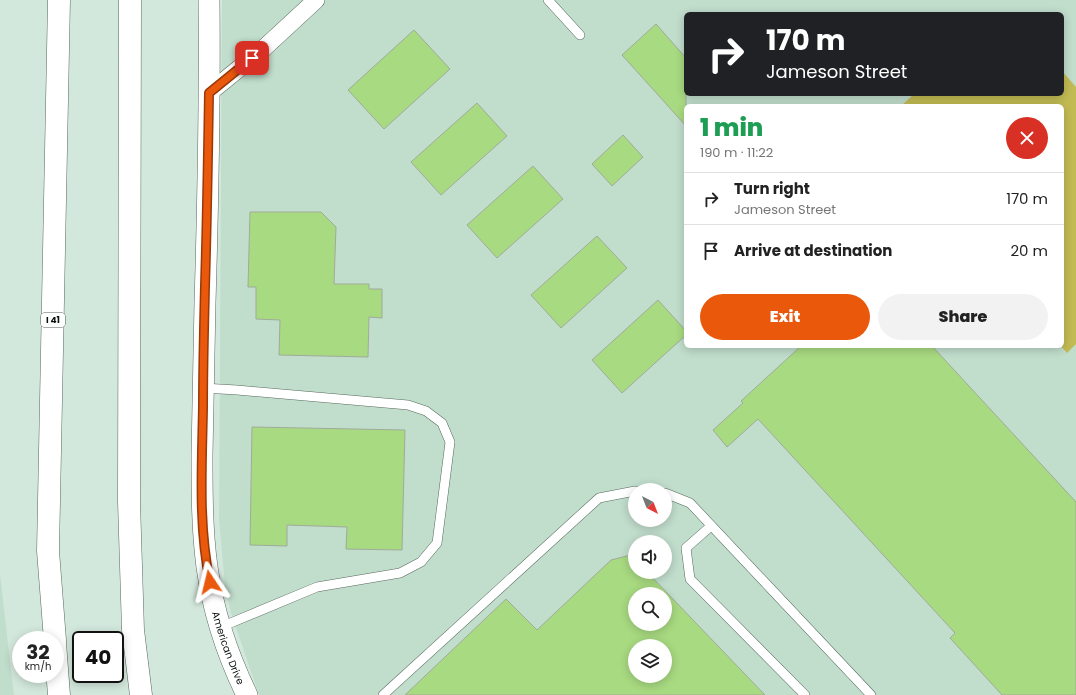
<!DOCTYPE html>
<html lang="en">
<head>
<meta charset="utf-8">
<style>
  :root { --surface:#fff; --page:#f2f2f2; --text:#222; --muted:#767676; --line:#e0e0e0; --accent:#ea580c }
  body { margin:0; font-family:Poppins,sans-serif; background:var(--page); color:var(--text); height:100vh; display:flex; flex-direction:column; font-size:15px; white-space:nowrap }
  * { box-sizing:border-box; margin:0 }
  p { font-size:13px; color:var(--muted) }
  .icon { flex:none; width:22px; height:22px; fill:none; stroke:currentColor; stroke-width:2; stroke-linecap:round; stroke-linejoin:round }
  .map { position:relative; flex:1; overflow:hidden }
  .panel { position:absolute; left:684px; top:104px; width:380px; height:244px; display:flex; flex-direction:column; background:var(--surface); border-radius:6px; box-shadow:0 2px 10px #0003 }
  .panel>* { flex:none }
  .top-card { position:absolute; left:684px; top:12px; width:380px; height:84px; border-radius:6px; box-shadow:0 2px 10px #0003; background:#202124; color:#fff; overflow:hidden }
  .needle { width:26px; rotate:138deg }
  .tools { position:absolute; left:628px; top:483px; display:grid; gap:8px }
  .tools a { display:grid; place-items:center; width:44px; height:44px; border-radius:50%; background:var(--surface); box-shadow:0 2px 10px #0003; font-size:20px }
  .speed { position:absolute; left:12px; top:631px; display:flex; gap:8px; font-size:20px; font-weight:700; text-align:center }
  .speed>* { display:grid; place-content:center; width:52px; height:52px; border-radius:50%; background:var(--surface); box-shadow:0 2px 10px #0003; line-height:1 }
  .speed small { font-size:10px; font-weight:400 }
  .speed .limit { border:2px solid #111; border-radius:6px; background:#fff; color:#111 }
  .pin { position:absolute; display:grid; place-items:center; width:34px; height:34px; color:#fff; margin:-17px; border-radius:8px; box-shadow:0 2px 6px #0006 }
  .me { position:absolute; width:44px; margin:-22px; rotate:350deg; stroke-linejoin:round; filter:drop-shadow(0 0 3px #0008) }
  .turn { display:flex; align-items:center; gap:14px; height:84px; padding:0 16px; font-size:18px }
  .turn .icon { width:52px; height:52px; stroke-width:2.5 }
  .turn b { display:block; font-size:28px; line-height:34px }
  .round { display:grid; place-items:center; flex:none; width:42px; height:42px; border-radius:21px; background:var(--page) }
  .headline { display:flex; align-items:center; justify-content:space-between; height:68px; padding:0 16px }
  h1 { font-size:24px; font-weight:800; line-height:30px; color:#1e9e55 }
  .primary-button { display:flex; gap:8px; margin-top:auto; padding:8px 16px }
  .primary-button a { flex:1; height:46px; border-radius:24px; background:var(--accent); color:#fff; font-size:16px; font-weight:800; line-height:46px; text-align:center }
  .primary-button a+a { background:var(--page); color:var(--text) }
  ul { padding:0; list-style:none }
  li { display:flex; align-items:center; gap:12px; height:52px; padding:0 16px; border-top:1px solid var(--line) }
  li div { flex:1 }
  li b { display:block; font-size:15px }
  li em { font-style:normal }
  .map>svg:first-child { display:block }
</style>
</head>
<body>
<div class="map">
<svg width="1076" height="695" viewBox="0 0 1076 695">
  <rect width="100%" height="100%" fill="#d3e8dc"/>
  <g fill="#c1ddcc" fill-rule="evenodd">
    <path d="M 222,0 L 1076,0 L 1076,695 L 259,695 L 231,613 L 225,586 L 219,518 ZM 686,14 L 1062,14 L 1062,94 L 686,94 ZM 686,106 L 1062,106 L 1062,346 L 686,346 ZM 635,490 L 665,490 L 665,520 L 635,520 ZM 635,542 L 665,542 L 665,572 L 635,572 ZM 635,594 L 665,594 L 665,624 L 635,624 ZM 635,646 L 665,646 L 665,676 L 635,676 Z"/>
    <path d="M 0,574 L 14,695 L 0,695 Z"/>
  </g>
  <path fill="#c2bb54" d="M 1062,71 L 1076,87 L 1076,344 L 1067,353 L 1061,346 L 1062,346 L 1062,106 L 901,106 L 914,94 L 1062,94 Z"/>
  <g fill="#a8da81" stroke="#a0ab9a" fill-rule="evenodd">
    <path d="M 656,24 L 686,58 L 686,126 L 622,55 Z"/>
    <path d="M 414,30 L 450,69 L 384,129 L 348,90 Z"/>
    <path d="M 477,103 L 507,136 L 441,195 L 411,162 Z"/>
    <path d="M 623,135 L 643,157 L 612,186 L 592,164 Z"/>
    <path d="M 533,166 L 563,199 L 497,258 L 467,225 Z"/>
    <path d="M 250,212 L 321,212 L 336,227 L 334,284 L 369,284 L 369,289 L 382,289 L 382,318 L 369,317 L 368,357 L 279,355 L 280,320 L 256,319 L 256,287 L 248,287 Z"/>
    <path d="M 597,236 L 627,268 L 561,328 L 531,295 Z"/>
    <path d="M 658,300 L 686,331 L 686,335 L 622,393 L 592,360 Z"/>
    <path d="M 801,346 L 932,346 L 1076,502 L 1076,695 L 1002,695 L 950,638 L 955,633 L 758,419 L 727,447 L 713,430 L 743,403 L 741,401 Z"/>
    <path d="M 252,427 L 405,430 L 402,550 L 346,549 L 347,527 L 287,525 L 287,546 L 250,545 Z"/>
    <path d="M 635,554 L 635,572 L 647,572 L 765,695 L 405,695 L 506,599 L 537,630 L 611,560 ZM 635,594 L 665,594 L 665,624 L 635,624 ZM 635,646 L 665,646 L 665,676 L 635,676 Z"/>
  </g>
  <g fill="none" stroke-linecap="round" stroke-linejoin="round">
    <g stroke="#57695e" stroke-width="10">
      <g id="service">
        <path d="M 548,0 L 580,35"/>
        <path d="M 203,388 L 237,390 L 408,405 L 426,411 L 442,423 L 450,442 L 437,543 L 421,562 L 400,573 L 317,587 L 221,627"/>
        <path d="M 644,490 L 652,489 L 654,490"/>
        <path d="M 665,493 L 690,503 L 871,695"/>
        <path d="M 711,526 L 686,548 L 690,579 L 805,695"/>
        <path d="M 383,695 L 599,498 L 635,491"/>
      </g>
    </g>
    <g stroke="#57695e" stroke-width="18">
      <path id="minor" d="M 209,93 L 263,49 L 316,0"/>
    </g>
    <g stroke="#57695e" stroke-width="22">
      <g id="tertiary">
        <path id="s1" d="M 209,0 C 210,101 208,202 205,303 C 204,354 203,404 202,455 C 202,492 202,530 207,567 C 213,611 228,656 247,695"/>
      </g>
    </g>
    <g stroke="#57695e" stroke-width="23">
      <g id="motorway">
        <path d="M 130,0 L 129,502 L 133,630 L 141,695"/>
        <path d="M 55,640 L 48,551 L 59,0"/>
        <path d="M 55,643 L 59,695"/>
      </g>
    </g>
    <use href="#service" stroke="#fff" stroke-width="9"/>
    <use href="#minor" stroke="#fff" stroke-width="17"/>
    <use href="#tertiary" stroke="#fff" stroke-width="21"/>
    <use href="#motorway" stroke="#fff" stroke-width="22"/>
  </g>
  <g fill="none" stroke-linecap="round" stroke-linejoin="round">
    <g stroke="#983908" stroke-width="10">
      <path id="route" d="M 210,582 C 198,526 202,465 203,407 C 203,367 204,327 205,286 C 207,222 208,157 209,93 L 252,58"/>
    </g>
    <use href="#route" stroke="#ea580c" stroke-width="7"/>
  </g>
  <g text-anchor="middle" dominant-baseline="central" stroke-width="3" stroke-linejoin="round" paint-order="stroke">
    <rect fill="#fff" stroke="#535855" stroke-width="1" x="41" y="313" width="24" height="14" rx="3"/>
    <g font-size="9" font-weight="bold" fill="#09100c">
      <text x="53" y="320">I 41</text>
    </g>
    <g font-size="10" fill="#09100c" stroke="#fff">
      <text stroke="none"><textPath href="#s1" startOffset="651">American Drive</textPath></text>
    </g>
  </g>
</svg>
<div class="tools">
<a><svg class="needle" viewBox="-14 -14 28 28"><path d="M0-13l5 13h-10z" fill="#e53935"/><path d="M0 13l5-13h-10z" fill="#767676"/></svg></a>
<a><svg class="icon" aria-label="sound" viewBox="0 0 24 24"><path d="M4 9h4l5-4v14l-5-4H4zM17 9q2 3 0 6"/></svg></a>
<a><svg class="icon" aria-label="search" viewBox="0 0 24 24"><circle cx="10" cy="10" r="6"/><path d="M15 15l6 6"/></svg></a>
<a><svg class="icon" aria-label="layers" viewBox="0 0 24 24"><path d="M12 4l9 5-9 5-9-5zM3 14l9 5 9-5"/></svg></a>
</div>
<div class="speed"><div>32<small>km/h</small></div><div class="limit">40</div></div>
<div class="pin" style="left:252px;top:58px;background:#d93025"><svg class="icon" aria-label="arrive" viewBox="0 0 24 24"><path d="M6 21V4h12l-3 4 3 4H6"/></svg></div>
<svg class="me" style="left:210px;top:582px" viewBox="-20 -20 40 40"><path d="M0-17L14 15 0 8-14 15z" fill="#ea580c" stroke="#fff" stroke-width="4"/></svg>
<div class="top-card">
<div class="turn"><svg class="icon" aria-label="right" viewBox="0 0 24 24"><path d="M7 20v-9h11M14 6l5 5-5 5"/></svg><div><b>170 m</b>Jameson Street</div></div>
</div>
<section class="panel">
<div class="headline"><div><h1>1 min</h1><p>190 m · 11:22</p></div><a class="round" style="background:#d93025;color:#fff"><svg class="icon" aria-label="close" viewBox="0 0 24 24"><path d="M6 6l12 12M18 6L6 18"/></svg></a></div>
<ul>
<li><svg class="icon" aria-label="right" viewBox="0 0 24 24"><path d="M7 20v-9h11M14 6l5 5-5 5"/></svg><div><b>Turn right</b><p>Jameson Street</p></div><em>170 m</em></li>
<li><svg class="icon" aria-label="arrive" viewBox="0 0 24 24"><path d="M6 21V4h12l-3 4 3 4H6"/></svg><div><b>Arrive at destination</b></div><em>20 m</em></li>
</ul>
<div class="primary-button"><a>Exit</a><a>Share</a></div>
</section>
</div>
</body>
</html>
